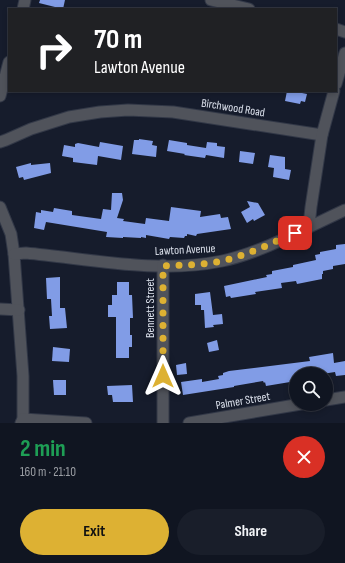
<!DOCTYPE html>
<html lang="en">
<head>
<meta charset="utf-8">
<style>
  :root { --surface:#101521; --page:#191e2a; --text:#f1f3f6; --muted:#9c9fa5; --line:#30343f; --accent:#ddb133 }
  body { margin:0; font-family:"Sofia Sans Condensed",sans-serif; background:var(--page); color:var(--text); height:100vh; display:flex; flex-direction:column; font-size:15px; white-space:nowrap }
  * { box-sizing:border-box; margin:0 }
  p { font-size:13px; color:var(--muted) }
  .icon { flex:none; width:22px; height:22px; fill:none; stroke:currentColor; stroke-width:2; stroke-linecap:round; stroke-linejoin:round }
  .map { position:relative; height:423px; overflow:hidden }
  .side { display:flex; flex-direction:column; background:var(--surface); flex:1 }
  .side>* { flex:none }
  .hud { position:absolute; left:8px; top:8px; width:329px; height:84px; border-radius:0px; box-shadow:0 2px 6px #0003,0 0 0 1px var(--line); background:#202124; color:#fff; overflow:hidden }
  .tools { position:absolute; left:289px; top:367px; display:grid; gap:8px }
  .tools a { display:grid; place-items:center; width:44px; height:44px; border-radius:50%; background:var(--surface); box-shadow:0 2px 6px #0003,0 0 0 1px var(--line); font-size:20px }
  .pin { position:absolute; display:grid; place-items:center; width:34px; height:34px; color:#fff; margin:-17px; border-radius:8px; box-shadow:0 2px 6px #0006 }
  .me { position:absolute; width:44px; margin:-22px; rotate:0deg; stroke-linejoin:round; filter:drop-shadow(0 0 3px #0008) }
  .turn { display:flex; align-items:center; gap:14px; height:84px; padding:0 20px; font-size:18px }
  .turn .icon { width:52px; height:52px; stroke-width:2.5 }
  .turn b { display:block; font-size:28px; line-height:34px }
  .round { display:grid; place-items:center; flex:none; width:42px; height:42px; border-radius:21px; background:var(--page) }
  .headline { display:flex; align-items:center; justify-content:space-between; height:68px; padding:0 20px }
  h1 { font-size:24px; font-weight:700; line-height:30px; color:#1e9e55 }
  .action { display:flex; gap:8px; margin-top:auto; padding:8px 20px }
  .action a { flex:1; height:46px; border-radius:24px; background:var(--accent); color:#111; font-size:16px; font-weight:700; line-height:46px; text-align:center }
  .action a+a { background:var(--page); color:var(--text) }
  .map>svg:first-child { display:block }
</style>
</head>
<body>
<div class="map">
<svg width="345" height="423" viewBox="0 0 345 423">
  <rect width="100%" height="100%" fill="#161c2c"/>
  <g fill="#819ce6">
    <path d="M 40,0 L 65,0 L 63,9 L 39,3 Z"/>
    <path d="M 287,91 L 303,91 L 302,93 L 307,94 L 305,102 L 301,101 L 300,104 L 285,101 Z"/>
    <path d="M 139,139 L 153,141 L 152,145 L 157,146 L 156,157 L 132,154 L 134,140 L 139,140 Z"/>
    <path d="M 169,140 L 187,143 L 187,145 L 206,148 L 207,142 L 217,143 L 217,146 L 225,147 L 224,158 L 206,155 L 205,158 L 184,155 L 185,154 L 167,151 Z"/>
    <path d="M 100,142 L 123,146 L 121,160 L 98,156 L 97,165 L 73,162 L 73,158 L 62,156 L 64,145 L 75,147 L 75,144 L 78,143 L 99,147 Z"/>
    <path d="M 240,151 L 255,153 L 253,164 L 239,162 Z"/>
    <path d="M 270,155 L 285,157 L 285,169 L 291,170 L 289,180 L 273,177 L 274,168 L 268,167 Z"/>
    <path d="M 31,163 L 31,165 L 50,163 L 51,173 L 24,180 L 23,177 L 19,178 L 16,167 Z"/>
    <path d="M 112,193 L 122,193 L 123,200 L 117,218 L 124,219 L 123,221 L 145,224 L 146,218 L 169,221 L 171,207 L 201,211 L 200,217 L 220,214 L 221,218 L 228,217 L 231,229 L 197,234 L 196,236 L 187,234 L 187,236 L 185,236 L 184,238 L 170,237 L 169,239 L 146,235 L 146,238 L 141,237 L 141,238 L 123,237 L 123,238 L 106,237 L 107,232 L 46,222 L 44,230 L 34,228 L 36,212 L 41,213 L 41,210 L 53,212 L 54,208 L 72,211 L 72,215 L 101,219 L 103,209 L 111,210 Z"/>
    <path d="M 247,201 L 258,203 L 265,215 L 254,221 L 253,219 L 247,223 L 241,212 L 250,207 Z"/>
    <path d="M 345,244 L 345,264 L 333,266 L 333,269 L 323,271 L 323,274 L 322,274 L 322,279 L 297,284 L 296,281 L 281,283 L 282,288 L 255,292 L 256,294 L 231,298 L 230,296 L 226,297 L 224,286 L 267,277 L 266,275 L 272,274 L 272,271 L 293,267 L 293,265 L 316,260 L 315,255 L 320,254 L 320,252 L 336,249 L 336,245 Z"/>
    <path d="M 60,277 L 60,308 L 65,308 L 67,328 L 50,329 L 49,316 L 52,316 L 51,299 L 47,299 L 46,278 Z"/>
    <path d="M 117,282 L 129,282 L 129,295 L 132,295 L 133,318 L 130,318 L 130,335 L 132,335 L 132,347 L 129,347 L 129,358 L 116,358 L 116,317 L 108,317 L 108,305 L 112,305 L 112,295 L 117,295 Z"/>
    <path d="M 210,292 L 213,315 L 222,314 L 223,324 L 213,325 L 214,327 L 205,328 L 204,310 L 201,310 L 201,305 L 195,305 L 195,294 Z"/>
    <path d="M 217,340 L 219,350 L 209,352 L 207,343 Z"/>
    <path d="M 53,347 L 70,349 L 69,362 L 52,361 Z"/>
    <path d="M 333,353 L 334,363 L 345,361 L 345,375 L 336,376 L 335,372 L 322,374 L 296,374 L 296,381 L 266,386 L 265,382 L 264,383 L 263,381 L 234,386 L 234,387 L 183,395 L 181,382 L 202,379 L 202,382 L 219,379 L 218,376 L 223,375 L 223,373 L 229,371 L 310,361 L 309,357 Z"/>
    <path d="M 186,363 L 187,374 L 177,375 L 176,365 Z"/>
    <path d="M 53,380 L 66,380 L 66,395 L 54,395 Z"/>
    <path d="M 132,385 L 133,402 L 113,402 L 112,395 L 108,395 L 107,386 Z"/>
  </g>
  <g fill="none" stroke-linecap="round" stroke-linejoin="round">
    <g stroke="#323847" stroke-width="13">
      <g id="minor">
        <path d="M 211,0 L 249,9"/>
        <path d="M 23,9 L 25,0"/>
        <path d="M 336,29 L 345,32"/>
        <path d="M 336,84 L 345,53"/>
        <path d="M 0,96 L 9,62"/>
        <path d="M 0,142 L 6,140 L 31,129 L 69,117 L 100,112 L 128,110 L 173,112 L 322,135"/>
        <path d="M 0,207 L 11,234 L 14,254 L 23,376 L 23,419 L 21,423"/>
        <path d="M 309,226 L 311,207 L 322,135 L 334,91"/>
        <path d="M 14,254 L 26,253 C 90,259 158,274 222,261 C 261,253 308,227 345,210"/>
        <path d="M 163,265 L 163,423"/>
        <path d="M 0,309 L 19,310"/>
        <path d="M 326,400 L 345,397"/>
        <path d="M 23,419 L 86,423"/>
        <path d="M 189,423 L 301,404"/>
      </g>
    </g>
    <use href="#minor" stroke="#50535b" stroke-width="11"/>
  </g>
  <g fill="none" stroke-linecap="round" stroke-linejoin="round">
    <path stroke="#ddb133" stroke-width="7" stroke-dasharray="0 12.6" d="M 163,376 L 163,266 C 183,265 203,265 222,261 C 248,255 272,243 295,233"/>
  </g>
  <g text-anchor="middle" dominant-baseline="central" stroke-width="4" stroke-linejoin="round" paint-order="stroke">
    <g font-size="12" fill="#dce1ec" stroke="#161c2c">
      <text transform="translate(233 108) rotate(9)">Birchwood Road</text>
      <text transform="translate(185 250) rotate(-3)">Lawton Avenue</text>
      <text transform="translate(150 308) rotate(-90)">Bennett Street</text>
      <text transform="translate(243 401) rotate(-10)">Palmer Street</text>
    </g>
  </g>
</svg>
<div class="tools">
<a><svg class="icon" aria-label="search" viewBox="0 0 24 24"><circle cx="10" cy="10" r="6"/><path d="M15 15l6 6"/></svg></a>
</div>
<div class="pin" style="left:295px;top:233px;background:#d93025"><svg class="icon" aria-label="arrive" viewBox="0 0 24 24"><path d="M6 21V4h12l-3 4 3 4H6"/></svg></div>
<svg class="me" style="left:163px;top:376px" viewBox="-20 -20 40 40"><path d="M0-17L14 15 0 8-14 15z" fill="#ddb133" stroke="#fff" stroke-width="4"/></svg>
<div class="hud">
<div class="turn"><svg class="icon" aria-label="right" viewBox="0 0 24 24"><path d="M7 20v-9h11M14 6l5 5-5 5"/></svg><div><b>70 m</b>Lawton Avenue</div></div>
</div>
</div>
<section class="side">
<div class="headline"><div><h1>2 min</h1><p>160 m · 21:10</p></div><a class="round" style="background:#d93025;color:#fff"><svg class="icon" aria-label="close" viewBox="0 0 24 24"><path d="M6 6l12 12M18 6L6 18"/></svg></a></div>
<div class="action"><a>Exit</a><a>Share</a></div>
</section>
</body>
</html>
